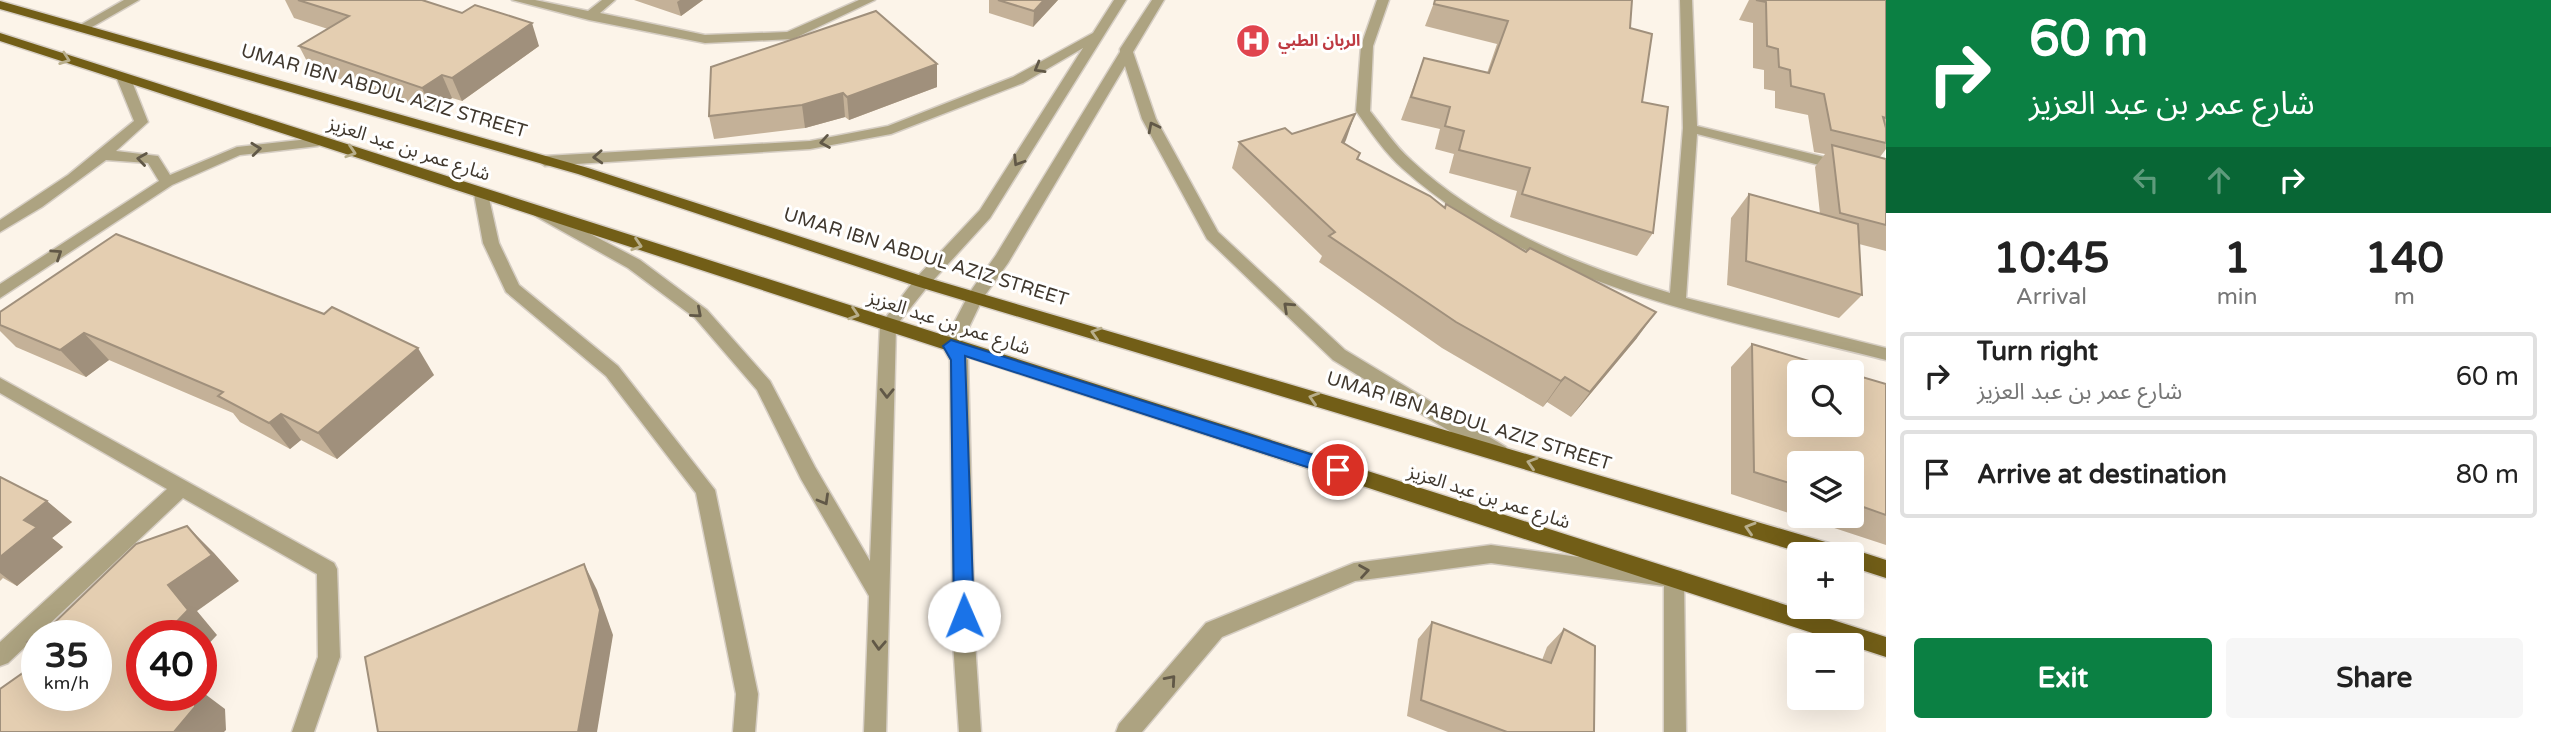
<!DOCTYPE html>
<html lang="en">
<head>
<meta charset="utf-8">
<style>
  :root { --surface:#fff; --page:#f6f6f6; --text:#222; --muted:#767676; --line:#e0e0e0; --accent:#0b8043 }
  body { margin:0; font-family:"Varela Round","Noto Sans Arabic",sans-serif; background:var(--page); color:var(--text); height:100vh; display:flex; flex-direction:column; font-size:26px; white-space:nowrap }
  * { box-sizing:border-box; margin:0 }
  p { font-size:23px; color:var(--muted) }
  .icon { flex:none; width:38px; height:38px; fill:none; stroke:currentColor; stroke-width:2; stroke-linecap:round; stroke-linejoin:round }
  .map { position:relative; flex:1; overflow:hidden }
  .drawer { display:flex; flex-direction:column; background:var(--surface); width:665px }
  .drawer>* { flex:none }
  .hud { background:#0b8043; color:#fff; overflow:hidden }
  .tools { position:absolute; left:1787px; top:360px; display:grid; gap:14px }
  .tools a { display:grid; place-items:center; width:77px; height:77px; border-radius:7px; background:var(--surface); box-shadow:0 7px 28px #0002; font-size:35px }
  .speed { position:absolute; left:21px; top:620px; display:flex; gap:14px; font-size:35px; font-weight:700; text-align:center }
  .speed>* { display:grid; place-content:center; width:91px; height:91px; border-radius:50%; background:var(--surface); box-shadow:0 7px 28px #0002; line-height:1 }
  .speed small { font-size:18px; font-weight:400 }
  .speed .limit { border:10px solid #d22; background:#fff; color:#111 }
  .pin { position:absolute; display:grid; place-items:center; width:60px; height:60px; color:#fff; margin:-30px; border:4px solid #fff; border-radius:50%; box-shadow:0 2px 7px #0007 }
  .me { position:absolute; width:77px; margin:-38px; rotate:359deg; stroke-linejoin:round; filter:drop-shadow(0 0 5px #0008) }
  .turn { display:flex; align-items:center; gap:24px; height:147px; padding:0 28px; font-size:32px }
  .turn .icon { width:91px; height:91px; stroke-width:2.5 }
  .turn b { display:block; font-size:49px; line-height:60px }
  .lanes { display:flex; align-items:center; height:66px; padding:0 28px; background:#0003; justify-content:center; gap:35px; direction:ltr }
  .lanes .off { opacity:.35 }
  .eta { display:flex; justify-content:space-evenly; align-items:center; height:119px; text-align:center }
  .eta b { font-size:42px; font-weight:800; line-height:49px }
  .primary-button { display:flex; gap:14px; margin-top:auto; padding:14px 28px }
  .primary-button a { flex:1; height:80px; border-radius:7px; background:var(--accent); color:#fff; font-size:28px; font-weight:800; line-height:80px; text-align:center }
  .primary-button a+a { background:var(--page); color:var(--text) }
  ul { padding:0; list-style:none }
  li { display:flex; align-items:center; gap:21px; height:88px; margin:0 14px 10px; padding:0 14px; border:4px solid var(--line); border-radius:7px }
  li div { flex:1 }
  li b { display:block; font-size:26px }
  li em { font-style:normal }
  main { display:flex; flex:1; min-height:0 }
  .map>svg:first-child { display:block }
</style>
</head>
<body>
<main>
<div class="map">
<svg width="1886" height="732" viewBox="0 0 1886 732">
  <rect width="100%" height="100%" fill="#fcf4e9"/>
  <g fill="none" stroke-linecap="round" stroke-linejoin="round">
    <g stroke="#d6cec4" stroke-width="3">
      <g id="minor">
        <path d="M 124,0 L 139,0 L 85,31 L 77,31 L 75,28 Z"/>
        <path d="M 512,0 L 535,0 L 588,11 L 602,0 L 615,0 L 600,13 L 705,35 L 787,32 L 859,0 L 875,0 L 793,39 L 705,43 L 589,20 Z"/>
        <path d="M 1114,0 L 1126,0 L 990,218 L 928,286 L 896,326 L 886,732 L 864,732 L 869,596 L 801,479 L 757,390 L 695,318 L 628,268 L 528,212 L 536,207 L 541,208 L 640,260 L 707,310 L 770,381 L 815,467 L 870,561 L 880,325 L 916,278 L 980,210 L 1083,48 L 1023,83 L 891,134 L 810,149 L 545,166 L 538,161 L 545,156 L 810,141 L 888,126 L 1013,77 L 1093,33 Z"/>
        <path d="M 1152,0 L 1164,0 L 1133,52 L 1156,119 L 1218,232 L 1345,350 L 1506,447 L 1508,452 L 1506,457 L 1499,460 L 1492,457 L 1333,360 L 1207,239 L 1142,119 L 1125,66 L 1008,263 L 983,298 L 960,346 L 968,360 L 975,642 L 981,732 L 959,732 L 953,642 L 950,360 L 942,346 L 970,292 L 996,255 L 1120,52 L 1120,49 Z"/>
        <path d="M 1377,0 L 1389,0 L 1373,46 L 1370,111 C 1383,127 1395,146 1411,160 C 1483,227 1577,265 1670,293 L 1683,128 L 1680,0 L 1692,0 L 1697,126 L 1886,172 L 1886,182 L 1697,134 L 1686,298 L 1886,348 L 1886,360 C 1719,318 1536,287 1403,169 C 1385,153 1370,131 1356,111 L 1361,46 Z"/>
        <path d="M 124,75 L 131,79 L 148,122 L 116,151 L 158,156 L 170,175 L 237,147 L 318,138 L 325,142 L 318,146 L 240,155 L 172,185 L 0,298 L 0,284 L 159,181 L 148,163 L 106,160 L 42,207 L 0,232 L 0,220 L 68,175 L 134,121 L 117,79 Z"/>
        <path d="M 481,189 L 488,194 L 499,243 L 519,285 L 618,366 L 715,490 L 758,694 L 755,732 L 733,732 L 736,694 L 696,493 L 606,376 L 506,292 L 483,243 L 474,194 Z"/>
        <path d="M 0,378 L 334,563 L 337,569 L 340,657 L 314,732 L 292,732 L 318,657 L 317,574 L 183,498 L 8,663 L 0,666 L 0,642 L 167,489 L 0,393 Z"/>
        <path d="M 1491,545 L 1681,571 L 1684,578 L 1686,732 L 1664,732 L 1664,586 L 1491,563 L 1355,581 L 1222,637 L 1142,732 L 1116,732 L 1119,724 L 1206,623 L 1354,563 Z"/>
      </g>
    </g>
    <g stroke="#d6cec4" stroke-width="3">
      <g id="major">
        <path d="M 0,1 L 588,168 L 928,278 L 1839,546 L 1847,551 L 1852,549 L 1886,560 L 1886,578 L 1852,567 L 1852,555 L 1809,555 L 916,286 L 578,174 L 0,9 Z"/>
        <path d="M 0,33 L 1886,637 L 1886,657 L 0,41 Z"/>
      </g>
    </g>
    <use href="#minor" fill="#ada381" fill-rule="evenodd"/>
    <use href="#major" fill="#725e17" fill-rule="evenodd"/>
  </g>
  <g fill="#c4b198" fill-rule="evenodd">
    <path d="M 285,0 L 422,0 L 539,46 L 462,101 L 452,98 L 433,112 L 311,69 L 299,46 L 328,29 L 294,18 Z"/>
    <path d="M 634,0 L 703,0 L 681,16 Z"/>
    <path d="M 989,0 L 1058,0 L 1033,27 L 989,13 Z"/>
    <path d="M 1435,0 L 1630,28 L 1642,102 L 1653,233 L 1637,256 L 1510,217 L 1517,191 L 1449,173 L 1454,154 L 1435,149 L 1440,129 L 1401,120 L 1424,58 L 1487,73 L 1497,44 L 1425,26 Z"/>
    <path d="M 1749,0 L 1886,0 L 1886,149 L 1880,157 L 1886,159 L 1886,251 L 1859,244 L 1862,295 L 1839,318 L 1727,285 L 1731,218 L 1749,194 L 1820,214 L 1815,167 L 1825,154 L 1814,152 L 1808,115 L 1775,108 L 1775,91 L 1764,89 L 1764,70 L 1753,68 L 1753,23 L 1739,20 Z"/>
    <path d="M 711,67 L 937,87 L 849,120 L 845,117 L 805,128 L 714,139 L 709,116 Z"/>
    <path d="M 1292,134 L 1344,144 L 1357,159 L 1444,208 L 1446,204 L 1637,338 L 1571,417 L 1547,402 L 1543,407 L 1442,348 L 1319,262 L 1322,256 L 1232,168 L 1239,142 Z"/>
    <path d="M 0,312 L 434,375 L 337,459 L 301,440 L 290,449 L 240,422 L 233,413 L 109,360 L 86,377 L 16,347 L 0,331 Z"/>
    <path d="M 1752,344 L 1886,384 L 1886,545 L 1731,494 L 1731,367 ZM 1799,464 L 1852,464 L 1852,516 L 1799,516 Z"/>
    <path d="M 0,477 L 72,522 L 52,538 L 63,547 L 17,586 L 3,578 L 0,581 Z"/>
    <path d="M 1432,622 L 1542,660 L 1547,647 L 1564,629 L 1594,732 L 1448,732 L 1407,716 L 1418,639 Z"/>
  </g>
  <g fill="#a0907c">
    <path d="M 680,0 L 703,0 L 681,16 L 677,2 Z"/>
    <path d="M 1044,0 L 1058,0 L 1033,27 L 1034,11 Z"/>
    <path d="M 532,23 L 539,46 L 462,101 L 452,78 Z"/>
    <path d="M 937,64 L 937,87 L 849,120 L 847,97 Z"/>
    <path d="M 442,75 L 452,98 L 433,112 L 422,88 Z"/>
    <path d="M 843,93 L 845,117 L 805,128 L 802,105 Z"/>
    <path d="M 1355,114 L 1346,140 L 1333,169 L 1342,142 Z"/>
    <path d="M 1656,312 L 1637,338 L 1571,417 L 1590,392 Z"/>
    <path d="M 84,333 L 109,360 L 86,377 L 60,350 Z"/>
    <path d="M 418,348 L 434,375 L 337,459 L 318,433 Z"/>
    <path d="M 1565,377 L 1547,402 L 1543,407 L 1561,381 Z"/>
    <path d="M 281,414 L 301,440 L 290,449 L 269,423 Z"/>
    <path d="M 47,501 L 72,522 L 52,538 L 63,547 L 17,586 L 0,573 L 0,557 L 24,520 Z"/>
    <path d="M 187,526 L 214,553 L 239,581 L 197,611 L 217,635 L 201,652 L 201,635 L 164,635 L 168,585 Z"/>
    <path d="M 584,564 L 597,590 L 613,635 L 597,732 L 578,732 Z"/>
    <path d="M 201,691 L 225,709 L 226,730 L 224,732 L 174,732 L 195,695 L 201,695 Z"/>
  </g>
  <g fill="#e4ceb1" stroke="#a0907c" stroke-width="2">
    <path d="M 298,0 L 422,0 L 462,13 L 475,5 L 532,23 L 452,78 L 442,75 L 422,88 L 299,46 L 349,16 Z"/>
    <path d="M 998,0 L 1044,0 L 1034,11 Z"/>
    <path d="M 1435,0 L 1632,0 L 1630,28 L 1652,34 L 1642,102 L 1668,107 L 1653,233 L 1522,194 L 1530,168 L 1459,150 L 1464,131 L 1445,126 L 1450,107 L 1411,97 L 1424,58 L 1489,73 L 1508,21 L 1434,4 Z"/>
    <path d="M 1756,0 L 1886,0 L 1886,118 L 1883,117 L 1886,128 L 1886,143 L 1831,130 L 1824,94 L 1791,86 L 1790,70 L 1779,67 L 1778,49 L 1767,46 L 1766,2 Z"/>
    <path d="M 876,11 L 937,64 L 847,97 L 843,93 L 802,105 L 709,116 L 711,67 Z"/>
    <path d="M 1355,114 L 1342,142 L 1360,153 L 1357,159 L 1430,196 L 1445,208 L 1446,204 L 1526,252 L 1530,248 L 1656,312 L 1590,392 L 1565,377 L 1561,381 L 1456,322 L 1329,236 L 1335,232 L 1239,142 L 1285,128 L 1292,134 Z"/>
    <path d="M 1832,145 L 1886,159 L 1886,225 L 1840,213 Z"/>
    <path d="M 1749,194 L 1858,224 L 1862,295 L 1746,261 Z"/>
    <path d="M 116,234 L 324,314 L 332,307 L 418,348 L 318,433 L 281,414 L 269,423 L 218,396 L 223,392 L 84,333 L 60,350 L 0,325 L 0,312 Z"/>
    <path d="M 1752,344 L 1849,373 L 1799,373 L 1799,425 L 1852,425 L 1852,374 L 1886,384 L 1886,515 L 1852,503 L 1852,464 L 1799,464 L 1799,486 L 1754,472 Z"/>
    <path d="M 0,477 L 47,501 L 24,520 L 37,527 L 0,557 Z"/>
    <path d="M 187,526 L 212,555 L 168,585 L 188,610 L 164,635 L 142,635 L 142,695 L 195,695 L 195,707 L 174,732 L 0,732 L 0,689 L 37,663 L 37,695 L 96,695 L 96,635 L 38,635 L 49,628 L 136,544 Z"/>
    <path d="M 584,564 L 600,610 L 578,732 L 378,732 L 365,657 Z"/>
    <path d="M 1432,622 L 1551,663 L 1564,629 L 1595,646 L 1594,732 L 1507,732 L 1421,700 Z"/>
    <path d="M 37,636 L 37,656 L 27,642 Z"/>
  </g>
  <defs><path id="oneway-chevron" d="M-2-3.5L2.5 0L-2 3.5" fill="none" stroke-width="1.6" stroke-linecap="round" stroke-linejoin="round" transform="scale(1.75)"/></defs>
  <g stroke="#b8ae8b">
    <use href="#oneway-chevron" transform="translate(65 59) rotate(19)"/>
    <use href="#oneway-chevron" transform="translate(351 152) rotate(18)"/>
    <use href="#oneway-chevron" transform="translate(637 245) rotate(18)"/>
    <use href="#oneway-chevron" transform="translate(854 314) rotate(18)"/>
    <use href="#oneway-chevron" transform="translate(1096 333) rotate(-163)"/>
    <use href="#oneway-chevron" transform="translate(1314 398) rotate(-163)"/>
    <use href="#oneway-chevron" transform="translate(1532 463) rotate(-163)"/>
    <use href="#oneway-chevron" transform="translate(1750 528) rotate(-163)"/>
  </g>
  <g stroke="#615847">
    <use href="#oneway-chevron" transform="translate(1039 68) rotate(150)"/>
    <use href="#oneway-chevron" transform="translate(1153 127) rotate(-117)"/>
    <use href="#oneway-chevron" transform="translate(825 142) rotate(170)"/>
    <use href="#oneway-chevron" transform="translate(256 149) rotate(-6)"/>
    <use href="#oneway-chevron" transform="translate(598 157) rotate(177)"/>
    <use href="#oneway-chevron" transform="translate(142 159) rotate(-172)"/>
    <use href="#oneway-chevron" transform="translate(1018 161) rotate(122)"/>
    <use href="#oneway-chevron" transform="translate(57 254) rotate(-34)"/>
    <use href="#oneway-chevron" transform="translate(1288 307) rotate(-137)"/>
    <use href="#oneway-chevron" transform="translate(697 313) rotate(41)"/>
    <use href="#oneway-chevron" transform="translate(887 393) rotate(91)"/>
    <use href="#oneway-chevron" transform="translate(824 500) rotate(60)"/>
    <use href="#oneway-chevron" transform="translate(1364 571) rotate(-9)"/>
    <use href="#oneway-chevron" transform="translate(879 645) rotate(93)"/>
    <use href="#oneway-chevron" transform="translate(1171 680) rotate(-49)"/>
  </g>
  <path fill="#1a73e8" stroke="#114b97" stroke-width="2" d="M 951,340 L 1338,463 L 1345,465 L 1347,470 L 1345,475 L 1338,477 L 965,356 L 974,616 L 971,622 L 964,625 L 957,622 L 954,616 L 951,360 L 943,346 Z"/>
  <defs>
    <g id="hospital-disc" transform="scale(1.75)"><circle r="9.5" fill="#e0444e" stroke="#fff"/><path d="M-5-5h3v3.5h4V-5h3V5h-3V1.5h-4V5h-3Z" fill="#fff"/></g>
  </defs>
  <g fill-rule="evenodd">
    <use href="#hospital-disc" x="1253" y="41"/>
  </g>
  <g text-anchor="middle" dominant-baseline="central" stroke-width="6" stroke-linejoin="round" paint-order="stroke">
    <g font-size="16" font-weight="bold" fill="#be3a42" stroke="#fff" text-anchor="start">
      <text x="1278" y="41">الربان الطبي</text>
    </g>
    <g font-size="19" fill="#40382e" stroke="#fff">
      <text transform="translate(384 91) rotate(16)">UMAR IBN ABDUL AZIZ STREET</text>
      <text transform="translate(409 149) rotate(18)">شارع عمر بن عبد العزيز</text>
      <text transform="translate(926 257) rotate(17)">UMAR IBN ABDUL AZIZ STREET</text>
      <text transform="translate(949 323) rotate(18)">شارع عمر بن عبد العزيز</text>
      <text transform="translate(1469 421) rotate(17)">UMAR IBN ABDUL AZIZ STREET</text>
      <text transform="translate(1489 497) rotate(18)">شارع عمر بن عبد العزيز</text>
    </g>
  </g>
</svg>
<div class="tools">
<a><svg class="icon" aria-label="search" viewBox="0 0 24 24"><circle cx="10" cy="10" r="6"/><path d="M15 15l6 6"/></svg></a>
<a><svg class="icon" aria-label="layers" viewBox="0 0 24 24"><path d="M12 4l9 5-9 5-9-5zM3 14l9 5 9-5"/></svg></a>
<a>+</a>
<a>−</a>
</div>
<div class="speed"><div>35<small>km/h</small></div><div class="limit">40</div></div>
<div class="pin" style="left:1338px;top:470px;background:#d93025"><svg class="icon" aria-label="arrive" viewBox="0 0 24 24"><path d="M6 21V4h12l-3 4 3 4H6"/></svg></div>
<svg class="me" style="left:964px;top:616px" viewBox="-20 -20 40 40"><circle r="19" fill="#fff"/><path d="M0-13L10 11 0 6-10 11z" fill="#1a73e8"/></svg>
</div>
<section class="drawer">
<div class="hud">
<div class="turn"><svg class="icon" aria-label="right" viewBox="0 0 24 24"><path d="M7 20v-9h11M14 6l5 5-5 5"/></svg><div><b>60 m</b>شارع عمر بن عبد العزيز</div></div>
<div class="lanes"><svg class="icon off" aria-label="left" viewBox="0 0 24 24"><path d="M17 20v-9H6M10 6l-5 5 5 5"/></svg><svg class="icon off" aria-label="ahead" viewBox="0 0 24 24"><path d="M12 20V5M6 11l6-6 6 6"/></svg><svg class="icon" aria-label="right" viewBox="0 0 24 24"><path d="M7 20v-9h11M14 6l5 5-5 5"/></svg></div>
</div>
<div class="eta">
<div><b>10:45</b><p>Arrival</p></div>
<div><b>1</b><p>min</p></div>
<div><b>140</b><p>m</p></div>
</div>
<ul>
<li><svg class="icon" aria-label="right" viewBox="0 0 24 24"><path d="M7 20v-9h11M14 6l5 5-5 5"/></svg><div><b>Turn right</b><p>شارع عمر بن عبد العزيز</p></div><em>60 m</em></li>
<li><svg class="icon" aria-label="arrive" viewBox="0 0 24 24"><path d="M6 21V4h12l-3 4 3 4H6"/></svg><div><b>Arrive at destination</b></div><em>80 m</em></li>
</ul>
<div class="primary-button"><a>Exit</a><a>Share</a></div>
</section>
</main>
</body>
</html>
